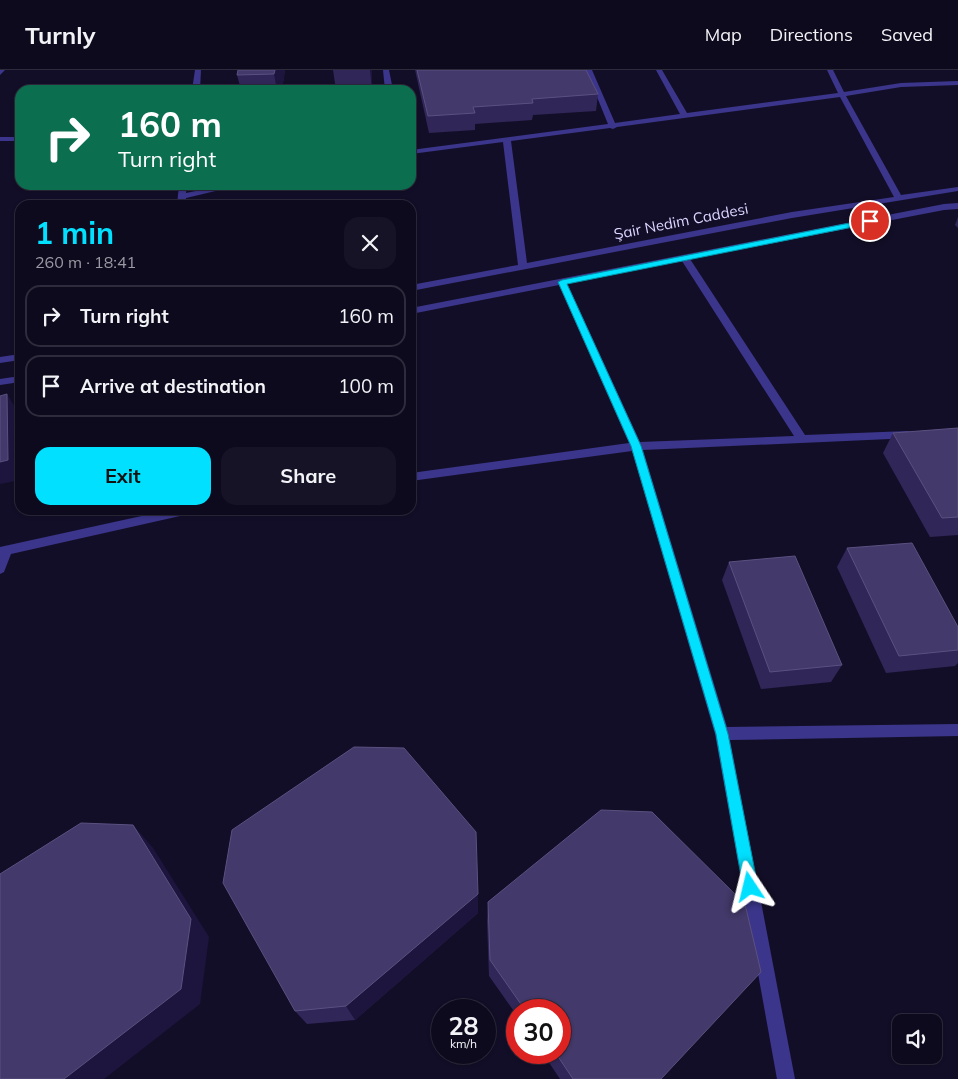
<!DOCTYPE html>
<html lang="en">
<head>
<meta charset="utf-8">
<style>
  :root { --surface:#0e0a1e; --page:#171327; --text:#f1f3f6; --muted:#9b9aa4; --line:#2e2b3c; --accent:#01e0ff }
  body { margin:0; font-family:Mulish,sans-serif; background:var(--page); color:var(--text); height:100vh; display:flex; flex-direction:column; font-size:19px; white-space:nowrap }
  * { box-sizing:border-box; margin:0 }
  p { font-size:16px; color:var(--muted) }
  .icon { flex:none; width:28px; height:28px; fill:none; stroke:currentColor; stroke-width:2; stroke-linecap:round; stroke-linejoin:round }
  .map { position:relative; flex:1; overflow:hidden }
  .panel { position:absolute; left:15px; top:130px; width:401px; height:315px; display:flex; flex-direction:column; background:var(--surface); border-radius:15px; box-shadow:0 1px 4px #0004,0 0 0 1px var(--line) }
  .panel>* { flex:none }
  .banner { position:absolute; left:15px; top:15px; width:401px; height:105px; border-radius:15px; box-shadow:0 1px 4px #0004,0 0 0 1px var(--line); background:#0b6e4f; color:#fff; overflow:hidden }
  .controls { position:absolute; left:892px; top:944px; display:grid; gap:10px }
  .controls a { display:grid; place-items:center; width:50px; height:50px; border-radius:10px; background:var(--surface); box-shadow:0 1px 4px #0004,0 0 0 1px var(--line); font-size:25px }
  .speed { position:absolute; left:431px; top:929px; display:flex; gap:10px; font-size:25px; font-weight:700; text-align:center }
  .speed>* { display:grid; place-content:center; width:65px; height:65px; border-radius:50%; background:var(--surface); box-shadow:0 1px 4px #0004,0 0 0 1px var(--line); line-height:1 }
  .speed small { font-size:12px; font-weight:400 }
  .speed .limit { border:8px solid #d22; background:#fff; color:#111 }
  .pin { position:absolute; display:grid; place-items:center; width:42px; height:42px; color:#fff; margin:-21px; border:2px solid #fff; border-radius:50%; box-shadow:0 1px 5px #0007 }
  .me { position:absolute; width:55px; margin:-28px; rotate:350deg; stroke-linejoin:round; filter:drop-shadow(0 0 4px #0008) }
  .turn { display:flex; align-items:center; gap:18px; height:105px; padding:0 20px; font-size:22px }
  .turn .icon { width:65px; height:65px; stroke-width:2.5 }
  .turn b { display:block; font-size:35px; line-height:42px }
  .round { display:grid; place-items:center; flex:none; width:52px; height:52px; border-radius:15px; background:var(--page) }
  .headline { display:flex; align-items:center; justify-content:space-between; height:85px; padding:0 20px }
  h1 { font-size:30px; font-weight:700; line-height:38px; color:var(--accent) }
  .primary-button { display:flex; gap:10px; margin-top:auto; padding:10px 20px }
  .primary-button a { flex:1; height:58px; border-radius:15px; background:var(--accent); color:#111; font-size:20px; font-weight:700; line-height:58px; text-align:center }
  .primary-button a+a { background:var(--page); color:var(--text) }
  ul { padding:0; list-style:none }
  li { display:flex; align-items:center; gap:15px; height:62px; margin:0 10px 8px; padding:0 10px; border:2px solid var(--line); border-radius:15px }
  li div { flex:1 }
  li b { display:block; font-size:19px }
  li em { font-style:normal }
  header { display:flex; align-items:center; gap:30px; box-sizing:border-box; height:70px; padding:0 25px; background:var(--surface); border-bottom:1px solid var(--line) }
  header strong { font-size:24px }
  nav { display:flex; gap:28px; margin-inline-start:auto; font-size:18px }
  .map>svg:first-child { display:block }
</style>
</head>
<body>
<header>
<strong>Turnly</strong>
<nav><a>Map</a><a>Directions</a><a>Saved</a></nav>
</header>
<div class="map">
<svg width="958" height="1009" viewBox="0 0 958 1009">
  <rect width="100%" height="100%" fill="#130e28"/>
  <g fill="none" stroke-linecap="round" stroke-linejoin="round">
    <g fill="#3b368b" fill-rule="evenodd">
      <path d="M 0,0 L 5,0 L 0,5 Z"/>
      <path d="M 195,0 L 201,0 L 200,20 L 192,20 Z"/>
      <path d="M 383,0 L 389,0 L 393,20 L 385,20 Z"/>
      <path d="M 586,0 L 592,0 L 615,53 L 680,44 L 656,0 L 662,0 L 687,43 L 838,23 L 827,0 L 833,0 L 844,22 L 901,13 L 958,11 L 958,15 L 901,17 L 846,26 L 901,125 L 958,117 L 958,121 L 792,148 L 411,221 L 411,215 L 518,195 L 503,72 L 411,84 L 411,80 L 608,54 ZM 840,27 L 894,127 L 792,142 L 527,193 L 511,71 L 610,58 L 613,59 L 617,57 Z"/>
      <rect x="0" y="67" width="20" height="4"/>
      <path d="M 179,115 L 187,115 L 186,123 L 225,115 L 241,115 L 186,128 L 185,135 L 177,135 Z"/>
      <path d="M 958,133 L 958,139 L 944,140 L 690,189 L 805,365 L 908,361 L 913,365 L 912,368 L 643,380 L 727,657 L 958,654 L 958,666 L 730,670 L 795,1009 L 777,1009 L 715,664 L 632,381 L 411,411 L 411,403 L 629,373 L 559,215 L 411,244 L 411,238 L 944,134 ZM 682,191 L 794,366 L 640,372 L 567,213 Z"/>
      <path d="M 20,284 L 20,290 L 0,293 L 0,287 Z"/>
      <path d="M 20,306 L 20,312 L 0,315 L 0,309 Z"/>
      <path d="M 169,440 L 195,440 L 189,444 L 11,484 L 4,502 L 0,504 L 0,477 Z"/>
    </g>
  </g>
  <g fill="#312658">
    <path d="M 285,0 L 282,20 L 241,20 L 237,5 Z"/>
    <path d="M 333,0 L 372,0 L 372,20 L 336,20 Z"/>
    <path d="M 415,0 L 586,0 L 598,24 L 596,41 L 533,45 L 532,50 L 475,54 L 475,60 L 429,63 Z"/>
    <path d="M 958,147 L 958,158 L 955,155 Z"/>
    <path d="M 958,358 L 958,465 L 930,467 L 883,383 L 893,363 Z"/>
    <path d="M 847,478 L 958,557 L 958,593 L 955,596 L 886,603 L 837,497 Z"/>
    <path d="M 729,492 L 842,595 L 831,612 L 761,619 L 722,510 Z"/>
    <path d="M 478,824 L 478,843 L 355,950 L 307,954 L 295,941 Z"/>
    <path d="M 488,832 L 661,1009 L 560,1009 L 542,982 L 560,982 L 560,940 L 518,940 L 518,947 L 489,906 L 487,851 Z"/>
  </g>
  <g fill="#1d153d">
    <path d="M 275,0 L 285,0 L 282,20 L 277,20 L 274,4 Z"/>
    <path d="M 370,0 L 372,0 L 372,20 Z"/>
    <path d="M 7,324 L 19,344 L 20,410 L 0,414 L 0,392 Z"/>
    <path d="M 133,755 L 153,778 L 209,867 L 200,934 L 104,1009 L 64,1009 Z"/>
    <path d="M 478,824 L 478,843 L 355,950 L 346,936 Z"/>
  </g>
  <g fill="#43396a" stroke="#5b5181">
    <path d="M 238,0 L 275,0 L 274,4 L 237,5 Z"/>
    <path d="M 417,0 L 586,0 L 598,24 L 532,29 L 533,33 L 473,37 L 475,43 L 428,46 Z"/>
    <path d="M 7,324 L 8,390 L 0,392 L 0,326 Z"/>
    <path d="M 958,358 L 958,447 L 942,448 L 893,363 Z"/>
    <path d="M 912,473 L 958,557 L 958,580 L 899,586 L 847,478 Z"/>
    <path d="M 795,486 L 842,595 L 770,602 L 729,492 Z"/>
    <path d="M 354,677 L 404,678 L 476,762 L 478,824 L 346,936 L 295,941 L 223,813 L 232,760 Z"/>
    <path d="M 601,740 L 652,742 L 745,834 L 761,902 L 661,1009 L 573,1009 L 555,982 L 560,982 L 560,940 L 525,940 L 490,890 L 488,832 Z"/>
    <path d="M 81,753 L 133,755 L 191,849 L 181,919 L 64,1009 L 0,1009 L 0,804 Z"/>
  </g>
  <path fill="#01e0ff" stroke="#0192a6" d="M 870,149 L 873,149 L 873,153 L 567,214 L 641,376 L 728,664 L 758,817 L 756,823 L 750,825 L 745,823 L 743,817 L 716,664 L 631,376 L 558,212 L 562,210 Z"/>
  <g text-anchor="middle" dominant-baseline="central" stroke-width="5" stroke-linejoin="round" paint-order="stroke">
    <g font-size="15" fill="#dbd5ff" stroke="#130e28">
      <text transform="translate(681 151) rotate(-11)">Şair Nedim Caddesi</text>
    </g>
  </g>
</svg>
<div class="controls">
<a><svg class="icon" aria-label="sound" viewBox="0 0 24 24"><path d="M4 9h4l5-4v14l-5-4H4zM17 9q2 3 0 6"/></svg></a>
</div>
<div class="speed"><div>28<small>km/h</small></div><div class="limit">30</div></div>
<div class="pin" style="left:870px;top:151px;background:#d93025"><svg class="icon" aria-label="arrive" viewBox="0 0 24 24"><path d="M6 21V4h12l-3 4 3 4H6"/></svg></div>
<svg class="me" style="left:750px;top:817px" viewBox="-20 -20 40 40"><path d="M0-17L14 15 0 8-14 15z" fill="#01e0ff" stroke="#fff" stroke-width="4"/></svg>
<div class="banner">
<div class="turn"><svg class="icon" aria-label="right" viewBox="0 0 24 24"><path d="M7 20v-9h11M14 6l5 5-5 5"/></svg><div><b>160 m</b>Turn right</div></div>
</div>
<section class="panel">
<div class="headline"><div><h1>1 min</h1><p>260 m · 18:41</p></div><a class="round"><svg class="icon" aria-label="close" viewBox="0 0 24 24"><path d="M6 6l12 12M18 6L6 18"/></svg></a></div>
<ul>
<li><svg class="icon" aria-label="right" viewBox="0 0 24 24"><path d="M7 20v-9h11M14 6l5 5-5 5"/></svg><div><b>Turn right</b></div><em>160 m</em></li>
<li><svg class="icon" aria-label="arrive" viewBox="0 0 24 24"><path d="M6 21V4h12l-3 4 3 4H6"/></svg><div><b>Arrive at destination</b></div><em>100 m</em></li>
</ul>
<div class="primary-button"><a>Exit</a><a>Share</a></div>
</section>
</div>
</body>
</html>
